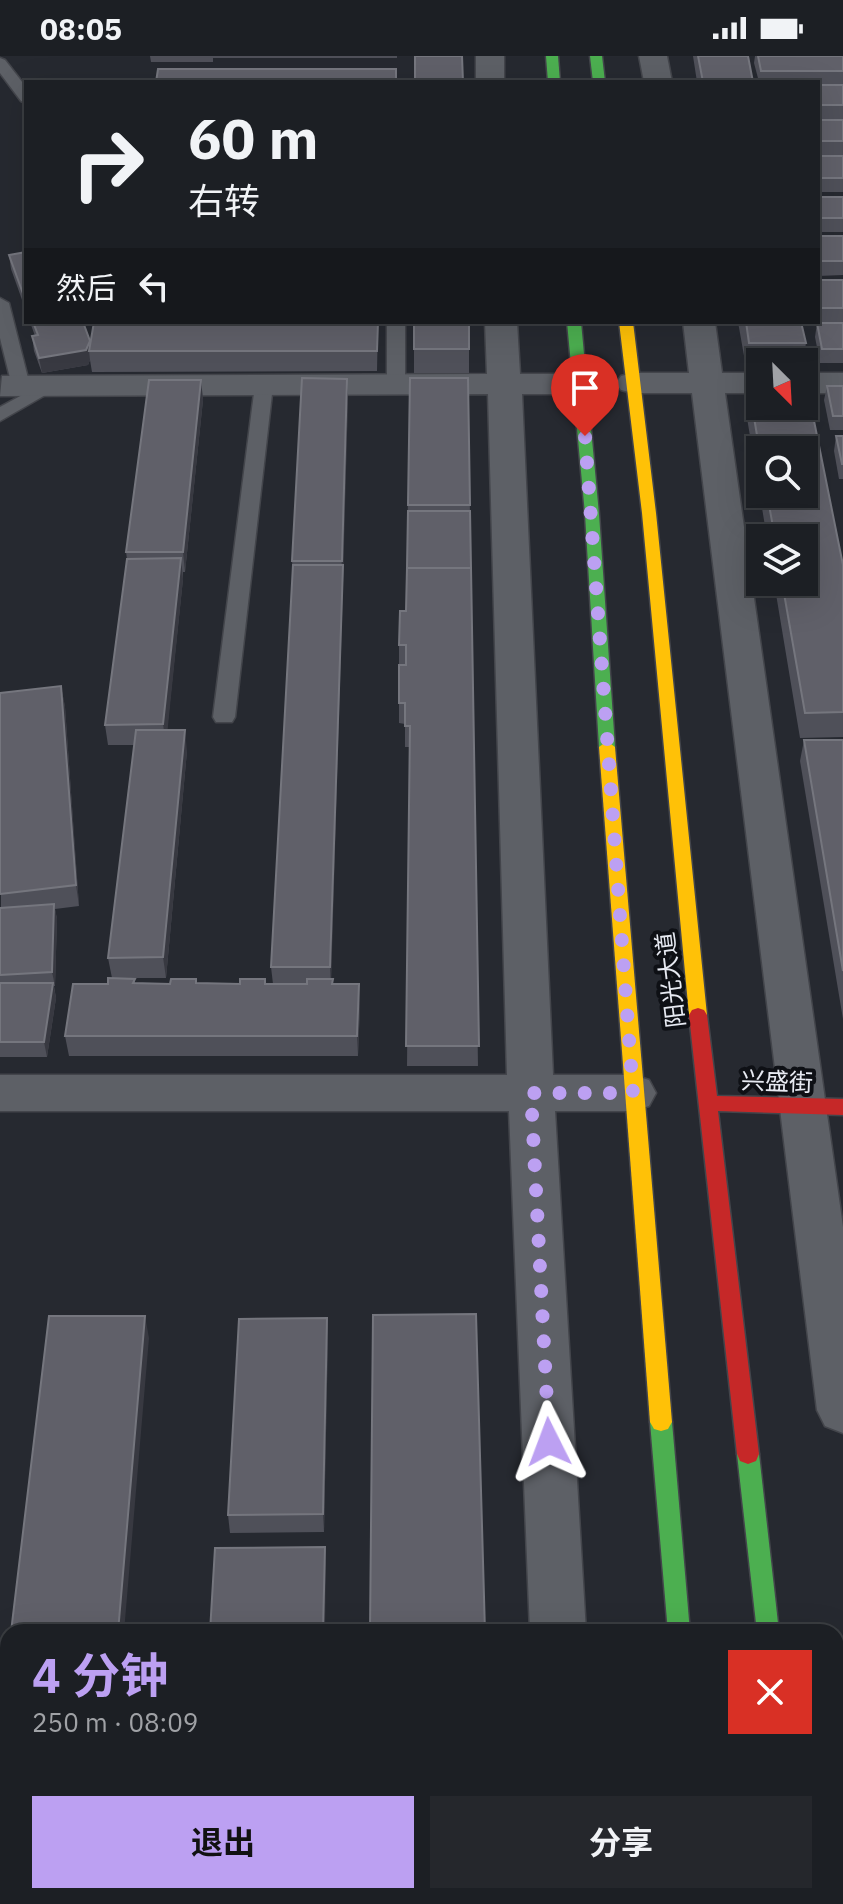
<!DOCTYPE html>
<html lang="zh">
<head>
<meta charset="utf-8">
<style>
  :root { --surface:#1c1f24; --page:#25272c; --text:#f1f3f6; --muted:#a0a2a6; --line:#3a3d41; --accent:#bca0f2 }
  body { margin:0; font-family:"IBM Plex Sans","Noto Sans SC",sans-serif; background:var(--page); color:var(--text); height:100vh; display:flex; flex-direction:column; font-size:30px; white-space:nowrap }
  * { box-sizing:border-box; margin:0 }
  p { font-size:26px; color:var(--muted) }
  .icon { flex:none; width:44px; height:44px; fill:none; stroke:currentColor; stroke-width:2; stroke-linecap:round; stroke-linejoin:round }
  .map { position:relative; flex:1; overflow:hidden }
  .sheet { position:absolute; left:0px; top:1568px; width:844px; height:280px; display:flex; flex-direction:column; background:var(--surface); border-radius:24px 24px 0 0; box-shadow:0 8px 32px #0002,0 0 0 2px var(--line) }
  .sheet>* { flex:none }
  .top-card { position:absolute; left:24px; top:24px; width:796px; height:244px; border-radius:0px; box-shadow:0 8px 32px #0002,0 0 0 2px var(--line); background:#1c1f24; color:var(--text); overflow:hidden }
  .needle { width:52px; rotate:156deg }
  .fabs { position:absolute; left:746px; top:292px; display:grid; gap:16px }
  .fabs a { display:grid; place-items:center; width:72px; height:72px; border-radius:0px; background:var(--surface); box-shadow:0 8px 32px #0002,0 0 0 2px var(--line); font-size:40px }
  .pin { position:absolute; display:grid; place-items:center; width:68px; height:68px; color:#fff; margin:-82px -34px; border-radius:50% 50% 50% 0; rotate:-45deg; box-shadow:0 0 8px #0007 }
  .pin .icon { rotate:45deg }
  .me { position:absolute; width:88px; margin:-44px; rotate:357deg; stroke-linejoin:round; filter:drop-shadow(0 0 6px #0008) }
  .turn { display:flex; align-items:center; gap:28px; height:168px; padding:0 32px; font-size:36px }
  .turn .icon { width:104px; height:104px; stroke-width:2.5 }
  .turn b { display:block; font-size:56px; line-height:68px }
  .then { display:flex; align-items:center; height:76px; padding:0 32px; background:#0003; gap:16px; font-size:30px }
  .round { display:grid; place-items:center; flex:none; width:84px; height:84px; border-radius:0px; background:var(--page) }
  .headline { display:flex; align-items:center; justify-content:space-between; height:136px; padding:0 32px }
  h1 { font-size:48px; font-weight:700; line-height:60px; color:var(--accent) }
  .action { display:flex; gap:16px; margin-top:auto; padding:16px 32px }
  .action a { flex:1; height:92px; border-radius:0px; background:var(--accent); color:#111; font-size:32px; font-weight:700; line-height:92px; text-align:center }
  .action a+a { background:var(--page); color:var(--text) }
  .status { display:flex; justify-content:space-between; align-items:center; height:56px; padding:0 40px; background:var(--surface); direction:ltr }
  .status svg { height:22px; fill:currentColor }
  .map>svg:first-child { display:block }
</style>
</head>
<body>
<div class="status"><b>08:05</b><svg viewBox="0 0 49 12"><path d="M0 12V9h3v3zM5 12V6h3v6zM10 12V3h3v9zM15 12V0h3v12zM26 1h20v11H26zM47 4h2v5h-2z"/></svg></div>
<div class="map">
<svg width="843" height="1848" viewBox="0 0 843 1848">
  <rect width="100%" height="100%" fill="#262930"/>
  <g fill="none" stroke-linecap="round" stroke-linejoin="round">
    <g stroke="#43454b" stroke-width="3">
      <g id="lane">
        <path d="M 0,2 L 5,4 L 26,31 L 26,47 L 21,45 L 0,17 Z"/>
        <path d="M 0,242 L 9,247 L 30,330 L 27,334 L 15,334 L 12,330 L 0,282 Z"/>
        <path d="M 387,266 L 405,266 L 405,329 L 396,334 L 387,329 Z"/>
        <path d="M 264,324 L 273,329 L 235,661 L 232,666 L 216,666 L 213,661 L 255,329 Z"/>
        <path d="M 48,325 L 54,326 L 57,330 L 54,334 L 0,365 L 0,351 Z"/>
      </g>
    </g>
    <g stroke="#43454b" stroke-width="3">
      <g id="street">
        <rect x="476" y="0" width="28" height="26"/>
        <path d="M 639,0 L 667,0 L 672,26 L 644,26 Z"/>
        <path d="M 485,266 L 517,266 L 520,318 L 580,318 L 592,321 L 597,328 L 592,335 L 580,338 L 522,338 L 553,1019 L 633,1019 L 649,1024 L 656,1037 L 649,1050 L 633,1055 L 555,1055 L 586,1576 L 530,1576 L 509,1055 L 0,1055 L 0,1019 L 507,1019 L 488,338 L 0,340 L 2,320 L 487,318 Z"/>
        <path d="M 683,266 L 715,266 L 722,317 L 760,317 L 760,337 L 725,337 L 843,1171 L 843,1377 L 825,1370 L 817,1354 L 692,337 L 633,337 L 621,334 L 616,327 L 621,320 L 633,317 L 689,317 Z"/>
        <rect x="804" y="317" width="39" height="20"/>
        <rect x="542" y="1840" width="60" height="8"/>
      </g>
    </g>
    <g stroke="#43454b" stroke-width="3">
      <g id="fast">
        <path d="M 546,0 L 558,0 L 560,26 L 548,26 Z"/>
        <path d="M 590,0 L 602,0 L 605,26 L 593,26 Z"/>
        <path d="M 567,266 L 581,266 L 599,458 L 615,691 L 607,697 L 599,691 L 585,458 Z"/>
        <path d="M 661,1357 L 668,1359 L 672,1366 L 690,1576 L 668,1576 L 650,1366 L 654,1359 Z"/>
        <path d="M 748,1388 L 756,1391 L 759,1398 L 779,1576 L 757,1576 L 737,1398 L 740,1391 Z"/>
      </g>
    </g>
    <g stroke="#43454b" stroke-width="3">
      <g id="slow">
        <path d="M 619,266 L 633,266 L 656,457 L 707,959 L 704,964 L 692,964 L 689,959 L 642,457 Z"/>
        <path d="M 607,685 L 615,691 L 672,1366 L 668,1373 L 661,1375 L 654,1373 L 650,1366 L 599,691 Z"/>
        <rect x="786" y="1840" width="24" height="8"/>
      </g>
    </g>
    <g stroke="#43454b" stroke-width="3">
      <g id="jam">
        <path d="M 698,952 L 704,954 L 707,959 L 717,1040 L 843,1043 L 843,1059 L 718,1055 L 759,1398 L 756,1405 L 748,1408 L 740,1405 L 737,1398 L 689,959 L 692,954 Z"/>
        <path d="M 689,1840 L 713,1840 L 714,1848 L 690,1848 Z"/>
      </g>
    </g>
    <use href="#lane" fill="#5d6066" fill-rule="evenodd"/>
    <use href="#street" fill="#5d6066" fill-rule="evenodd"/>
    <use href="#fast" fill="#4caf50" fill-rule="evenodd"/>
    <use href="#slow" fill="#ffc107" fill-rule="evenodd"/>
    <use href="#jam" fill="#c62828" fill-rule="evenodd"/>
  </g>
  <g fill="#4f5059" fill-rule="evenodd">
    <path d="M 150,0 L 397,0 L 397,2 L 213,2 L 213,6 L 151,6 Z"/>
    <path d="M 693,0 L 748,0 L 753,26 L 697,26 Z"/>
    <path d="M 755,0 L 843,0 L 843,63 L 818,63 L 818,26 L 759,26 L 754,7 Z"/>
    <rect x="818" y="64" width="25" height="35"/>
    <rect x="818" y="100" width="25" height="36"/>
    <rect x="818" y="141" width="25" height="35"/>
    <path d="M 818,180 L 843,180 L 843,219 L 818,220 Z"/>
    <path d="M 26,196 L 26,255 L 11,213 L 9,199 Z"/>
    <path d="M 818,224 L 843,224 L 843,266 L 811,266 L 818,266 Z"/>
    <path d="M 30,266 L 83,266 L 90,288 L 94,266 L 380,266 L 378,266 L 377,315 L 92,316 L 90,304 L 88,309 L 42,317 L 34,295 L 32,280 L 35,280 Z"/>
    <path d="M 414,266 L 469,293 L 469,317 L 414,317 Z"/>
    <path d="M 738,266 L 801,266 L 806,287 L 803,306 L 760,306 L 760,311 L 746,311 Z"/>
    <path d="M 817,267 L 843,267 L 843,307 L 820,307 L 815,281 Z"/>
    <path d="M 747,320 L 843,509 L 843,681 L 800,682 L 774,526 L 804,526 L 804,482 L 767,482 L 744,344 ZM 760,394 L 804,438 L 760,438 Z"/>
    <path d="M 410,322 L 468,322 L 478,1010 L 407,1010 L 410,691 L 405,691 L 405,668 L 399,667 L 399,589 L 406,555 Z"/>
    <path d="M 201,324 L 203,344 L 185,516 L 183,516 L 183,523 L 167,674 L 187,695 L 166,922 L 112,922 L 108,902 L 134,689 L 108,689 L 105,669 L 127,503 L 126,496 Z"/>
    <path d="M 827,330 L 843,330 L 843,374 L 830,374 L 824,344 Z"/>
    <path d="M 348,343 L 331,923 L 333,928 L 360,948 L 358,1000 L 69,1000 L 65,980 L 108,928 L 135,923 L 135,927 L 240,928 L 265,923 L 266,928 L 273,928 L 271,911 L 293,518 L 292,505 Z"/>
    <path d="M 836,380 L 843,380 L 843,423 L 839,423 L 834,395 Z"/>
    <path d="M 61,630 L 65,651 L 79,850 L 55,853 L 57,863 L 55,930 L 54,930 L 56,942 L 47,1001 L 0,1001 L 0,852 L 1,852 L 0,637 Z"/>
    <path d="M 804,684 L 843,684 L 843,963 L 800,705 Z"/>
    <path d="M 327,1262 L 328,1280 L 324,1476 L 230,1477 L 228,1459 Z"/>
    <path d="M 8,1599 L 8,1772 L 0,1772 L 0,1665 Z"/>
  </g>
  <g fill="#383941">
    <path d="M 90,285 L 91,295 L 89,295 L 90,304 L 88,309 L 42,317 L 39,302 Z"/>
    <path d="M 347,323 L 348,343 L 343,529 L 331,931 L 330,911 Z"/>
    <path d="M 201,324 L 203,344 L 185,516 L 183,496 Z"/>
    <path d="M 181,502 L 183,523 L 166,689 L 163,668 Z"/>
    <path d="M 61,630 L 65,651 L 79,850 L 76,829 Z"/>
    <path d="M 185,674 L 187,695 L 166,922 L 163,901 Z"/>
    <path d="M 54,848 L 57,863 L 55,930 L 52,916 Z"/>
    <path d="M 53,927 L 56,942 L 47,1001 L 44,986 Z"/>
    <path d="M 359,928 L 360,948 L 358,1000 L 357,980 Z"/>
    <path d="M 145,1260 L 149,1282 L 124,1576 L 118,1576 Z"/>
    <path d="M 327,1262 L 328,1280 L 324,1476 L 323,1458 Z"/>
    <path d="M 325,1491 L 326,1508 L 325,1576 L 323,1576 Z"/>
  </g>
  <g fill="#606069" stroke="#75767e" stroke-width="2">
    <path d="M 415,0 L 462,0 L 463,26 L 415,26 Z"/>
    <path d="M 698,0 L 748,0 L 753,26 L 703,26 Z"/>
    <path d="M 758,0 L 843,0 L 843,15 L 761,15 Z"/>
    <path d="M 158,13 L 396,13 L 396,26 L 156,26 Z"/>
    <rect x="818" y="29" width="25" height="20"/>
    <rect x="818" y="64" width="25" height="21"/>
    <rect x="818" y="100" width="25" height="22"/>
    <rect x="818" y="141" width="25" height="21"/>
    <rect x="818" y="180" width="25" height="25"/>
    <path d="M 26,196 L 26,246 L 9,199 Z"/>
    <rect x="818" y="224" width="25" height="28"/>
    <path d="M 33,266 L 83,266 L 90,285 L 86,294 L 39,302 L 32,280 L 38,279 Z"/>
    <path d="M 94,266 L 378,266 L 377,295 L 89,295 Z"/>
    <rect x="414" y="266" width="55" height="27"/>
    <path d="M 746,266 L 801,266 L 806,287 L 749,287 Z"/>
    <path d="M 817,267 L 843,267 L 843,293 L 822,293 Z"/>
    <path d="M 747,320 L 760,320 L 760,350 L 804,350 L 805,320 L 843,509 L 843,656 L 805,657 L 782,526 L 804,526 L 804,482 L 775,482 L 767,438 L 804,438 L 804,394 L 760,394 L 760,397 Z"/>
    <path d="M 302,322 L 347,323 L 342,505 L 292,505 Z"/>
    <path d="M 410,322 L 468,322 L 470,449 L 408,449 Z"/>
    <path d="M 149,324 L 201,324 L 183,496 L 126,496 Z"/>
    <path d="M 827,330 L 843,330 L 843,360 L 833,360 Z"/>
    <path d="M 836,380 L 843,380 L 843,408 L 842,408 Z"/>
    <path d="M 408,455 L 470,455 L 471,512 L 407,512 Z"/>
    <path d="M 181,502 L 163,668 L 105,669 L 127,503 Z"/>
    <path d="M 293,509 L 343,509 L 330,911 L 271,911 Z"/>
    <path d="M 407,512 L 471,512 L 479,990 L 406,990 L 410,670 L 405,670 L 405,647 L 399,647 L 399,609 L 406,609 L 406,589 L 399,589 L 400,555 L 406,555 Z"/>
    <path d="M 61,630 L 76,829 L 0,838 L 0,637 Z"/>
    <path d="M 136,674 L 185,674 L 163,901 L 108,902 Z"/>
    <path d="M 804,684 L 843,684 L 843,915 Z"/>
    <path d="M 54,848 L 52,916 L 0,919 L 0,852 Z"/>
    <path d="M 108,922 L 135,923 L 133,927 L 170,928 L 171,923 L 196,923 L 196,927 L 240,928 L 240,923 L 265,923 L 265,928 L 307,928 L 307,923 L 333,923 L 332,928 L 359,928 L 357,980 L 65,980 L 73,928 L 108,928 Z"/>
    <path d="M 0,927 L 53,927 L 44,986 L 0,986 Z"/>
    <path d="M 476,1258 L 485,1576 L 370,1576 L 373,1259 Z"/>
    <path d="M 49,1260 L 145,1260 L 118,1576 L 11,1576 Z"/>
    <path d="M 327,1262 L 323,1458 L 228,1459 L 239,1263 Z"/>
    <path d="M 325,1491 L 323,1576 L 210,1576 L 215,1492 Z"/>
    <path d="M 8,1599 L 8,1753 L 0,1753 L 0,1665 Z"/>
  </g>
  <g fill="none" stroke-linecap="round" stroke-linejoin="round">
    <path stroke="#bca0f2" stroke-width="14" stroke-dasharray="0 25.2" d="M 549,1386 L 531,1037 L 633,1037 L 585,380"/>
  </g>
  <g text-anchor="middle" dominant-baseline="central" stroke-width="8" stroke-linejoin="round" paint-order="stroke">
    <g font-size="24" fill="#e7eaf2" stroke="#0e1015">
      <text transform="translate(670 924) rotate(-97)">阳光大道</text>
      <text transform="translate(777 1025) rotate(2)">兴盛街</text>
    </g>
  </g>
</svg>
<div class="fabs">
<a><svg class="needle" viewBox="-14 -14 28 28"><path d="M0-13l5 13h-10z" fill="#e53935"/><path d="M0 13l5-13h-10z" fill="#a0a2a6"/></svg></a>
<a><svg class="icon" aria-label="search" viewBox="0 0 24 24"><circle cx="10" cy="10" r="6"/><path d="M15 15l6 6"/></svg></a>
<a><svg class="icon" aria-label="layers" viewBox="0 0 24 24"><path d="M12 4l9 5-9 5-9-5zM3 14l9 5 9-5"/></svg></a>
</div>
<div class="pin" style="left:585px;top:380px;background:#d93025"><svg class="icon" aria-label="arrive" viewBox="0 0 24 24"><path d="M6 21V4h12l-3 4 3 4H6"/></svg></div>
<svg class="me" style="left:549px;top:1386px" viewBox="-20 -20 40 40"><path d="M0-17L14 15 0 8-14 15z" fill="#bca0f2" stroke="#fff" stroke-width="4"/></svg>
<div class="top-card">
<div class="turn"><svg class="icon" aria-label="right" viewBox="0 0 24 24"><path d="M7 20v-9h11M14 6l5 5-5 5"/></svg><div><b>60 m</b>右转</div></div>
<div class="then">然后<svg class="icon" aria-label="left" viewBox="0 0 24 24"><path d="M17 20v-9H6M10 6l-5 5 5 5"/></svg></div>
</div>
<section class="sheet">
<div class="headline"><div><h1>4 分钟</h1><p>250 m · 08:09</p></div><a class="round" style="background:#d93025;color:#fff"><svg class="icon" aria-label="close" viewBox="0 0 24 24"><path d="M6 6l12 12M18 6L6 18"/></svg></a></div>
<div class="action"><a>退出</a><a>分享</a></div>
</section>
</div>
</body>
</html>
